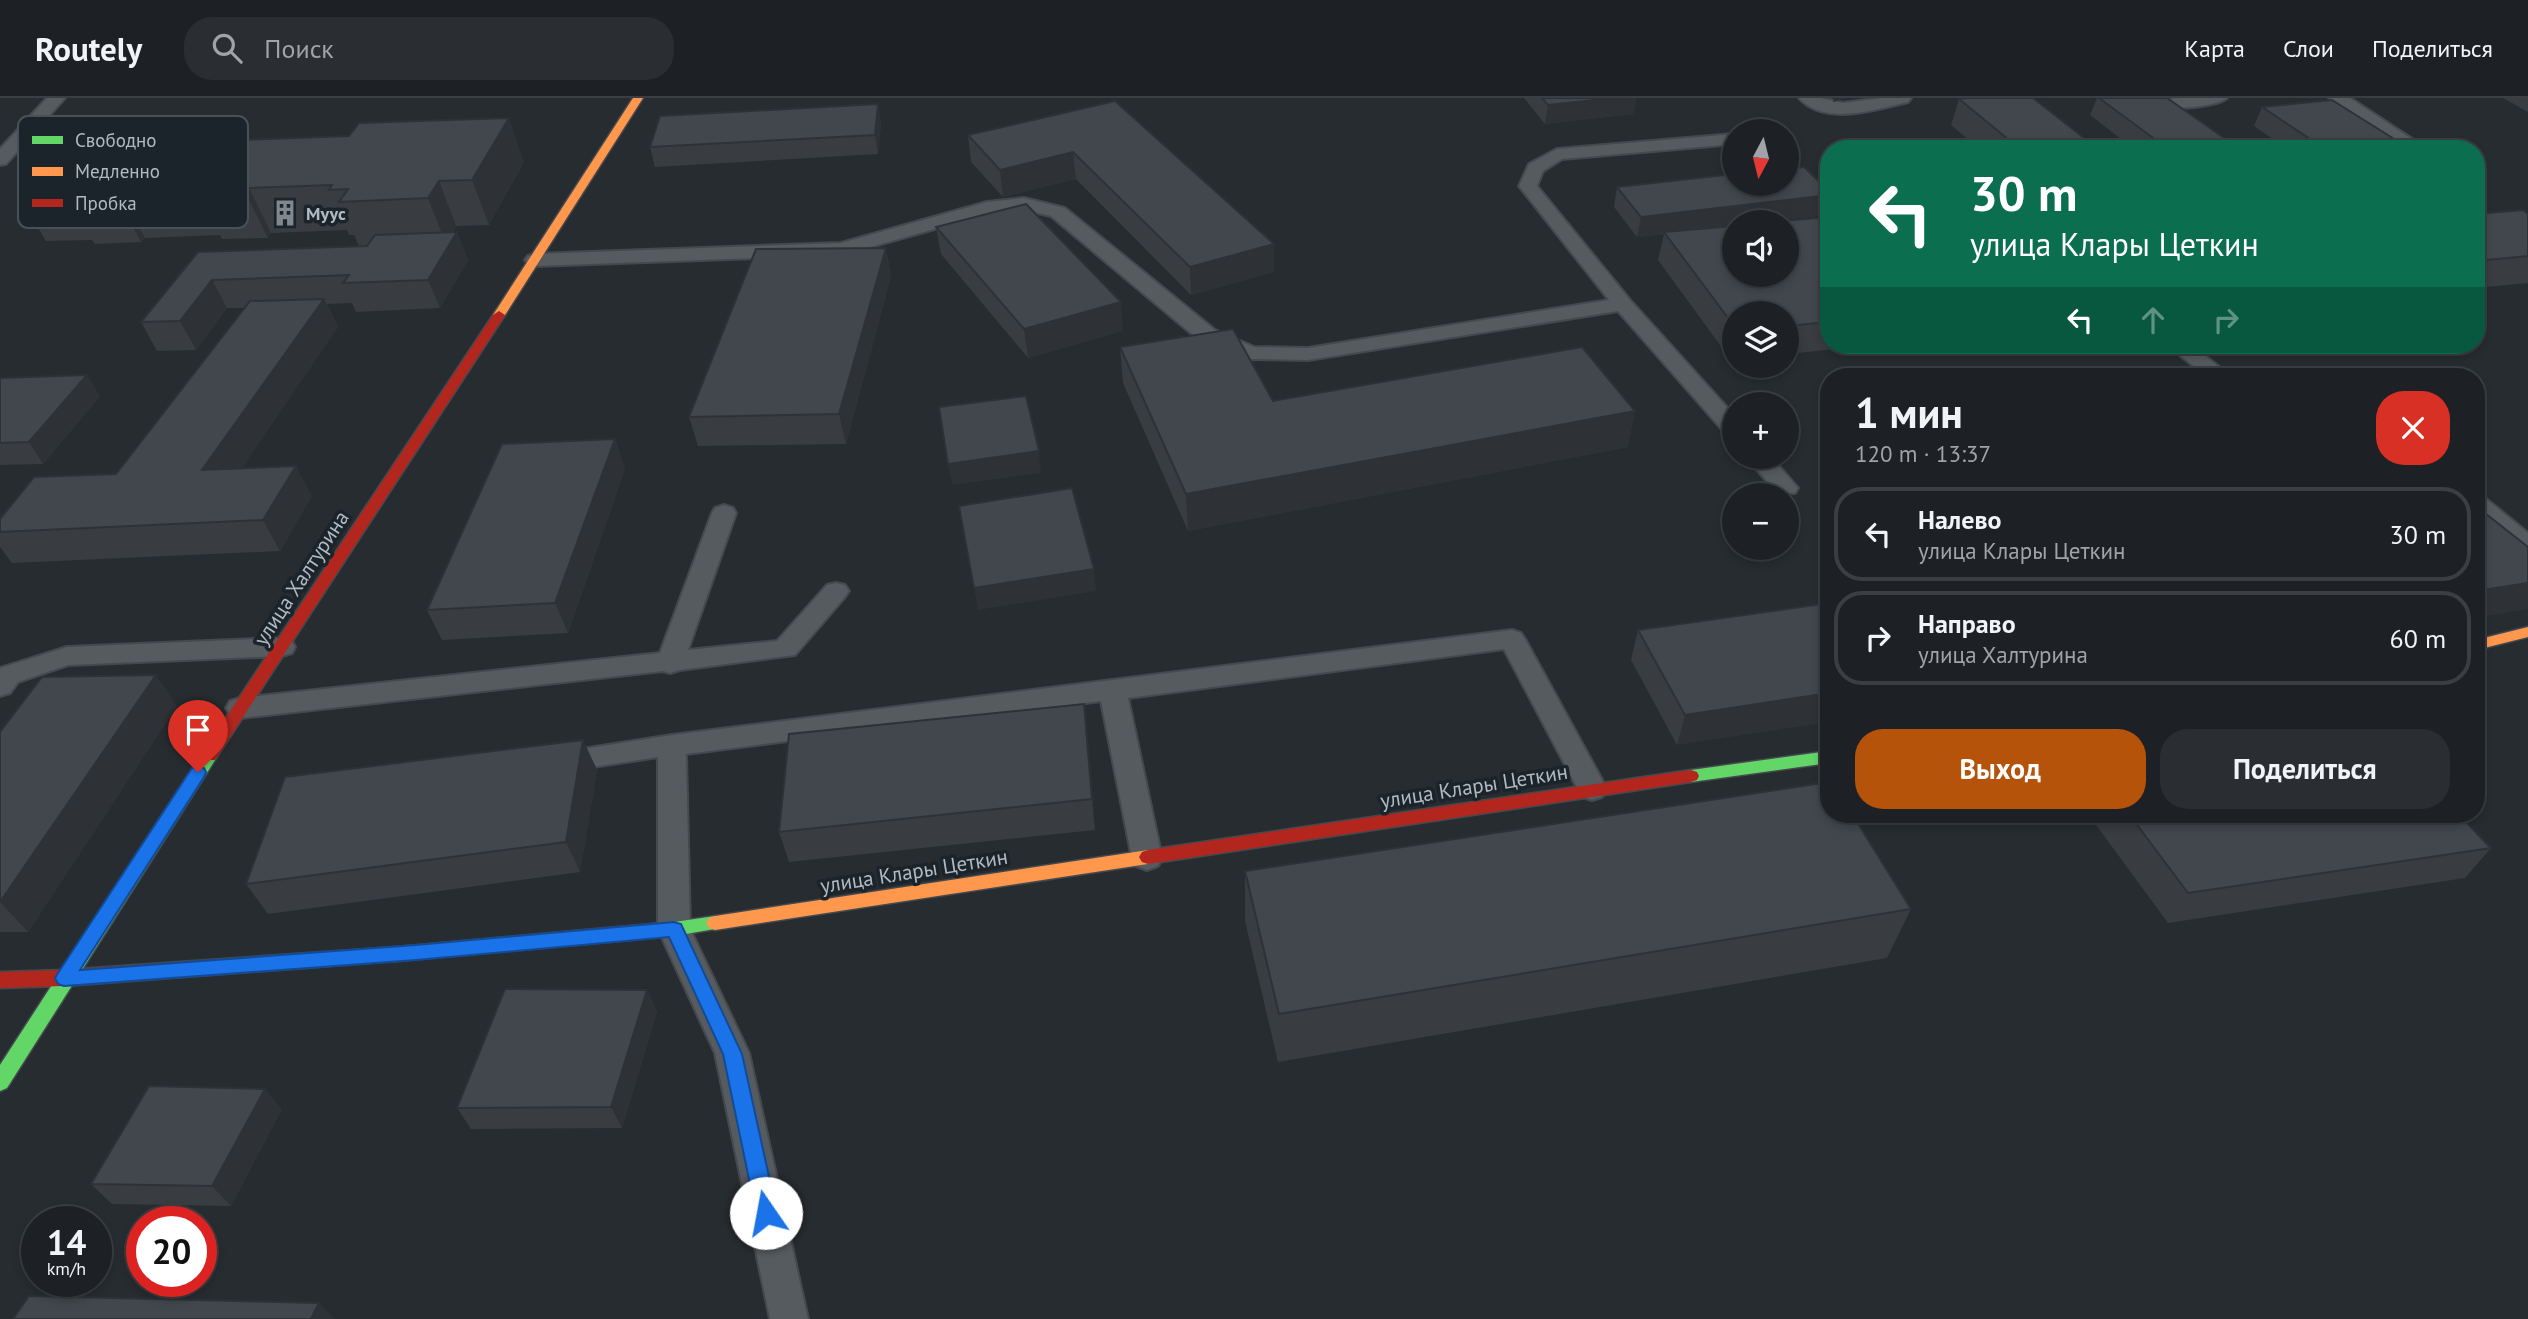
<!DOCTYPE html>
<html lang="ru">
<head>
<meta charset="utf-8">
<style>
  :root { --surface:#1d2125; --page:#2a2e32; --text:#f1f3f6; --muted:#a0a3a7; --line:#3b3e42; --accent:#b45309 }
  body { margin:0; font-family:"PT Sans",sans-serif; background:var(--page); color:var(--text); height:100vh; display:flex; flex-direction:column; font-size:26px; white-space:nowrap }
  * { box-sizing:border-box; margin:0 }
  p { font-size:23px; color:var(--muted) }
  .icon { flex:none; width:38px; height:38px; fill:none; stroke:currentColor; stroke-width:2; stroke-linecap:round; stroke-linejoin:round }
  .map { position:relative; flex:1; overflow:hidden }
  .side { position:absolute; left:1820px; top:270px; width:665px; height:455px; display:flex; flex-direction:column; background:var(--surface); border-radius:28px; box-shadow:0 4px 10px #0003,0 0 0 2px var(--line) }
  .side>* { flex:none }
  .top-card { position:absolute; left:1820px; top:42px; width:665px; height:214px; border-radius:28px; box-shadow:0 4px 10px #0003,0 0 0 2px var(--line); background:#0b6e4f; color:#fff; overflow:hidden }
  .needle { width:46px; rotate:187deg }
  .fabs { position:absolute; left:1722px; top:21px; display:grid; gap:14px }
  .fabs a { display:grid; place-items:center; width:77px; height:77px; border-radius:50%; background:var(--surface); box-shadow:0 4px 10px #0003,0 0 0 2px var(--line); font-size:35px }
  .speed { position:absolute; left:21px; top:1108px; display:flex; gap:14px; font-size:35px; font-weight:700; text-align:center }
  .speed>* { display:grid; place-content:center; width:91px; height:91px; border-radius:50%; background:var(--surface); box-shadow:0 4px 10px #0003,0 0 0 2px var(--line); line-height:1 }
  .speed small { font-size:18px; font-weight:400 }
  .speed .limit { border:10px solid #d22; background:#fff; color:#111 }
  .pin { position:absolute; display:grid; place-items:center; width:60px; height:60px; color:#fff; margin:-72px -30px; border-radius:50% 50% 50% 0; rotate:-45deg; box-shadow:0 0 7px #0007 }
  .pin .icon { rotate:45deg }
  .me { position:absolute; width:77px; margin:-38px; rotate:348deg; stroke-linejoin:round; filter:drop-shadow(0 0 5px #0008) }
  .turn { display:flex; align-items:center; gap:24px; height:147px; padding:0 35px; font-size:32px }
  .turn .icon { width:91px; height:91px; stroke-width:2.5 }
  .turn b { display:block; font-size:49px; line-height:60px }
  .lanes { display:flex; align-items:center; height:66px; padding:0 35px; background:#0003; justify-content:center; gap:35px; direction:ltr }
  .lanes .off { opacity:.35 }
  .round { display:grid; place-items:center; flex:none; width:74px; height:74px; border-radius:28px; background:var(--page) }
  .headline { display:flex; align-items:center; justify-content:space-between; height:119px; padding:0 35px }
  h1 { font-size:42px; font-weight:600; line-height:52px }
  .cta { display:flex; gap:14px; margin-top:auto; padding:14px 35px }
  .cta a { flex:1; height:80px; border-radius:28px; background:var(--accent); color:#fff; font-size:28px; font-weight:600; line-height:80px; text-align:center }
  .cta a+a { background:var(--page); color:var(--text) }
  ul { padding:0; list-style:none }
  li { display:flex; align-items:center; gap:21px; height:94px; margin:0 14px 10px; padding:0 21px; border:4px solid var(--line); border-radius:28px }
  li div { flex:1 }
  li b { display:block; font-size:26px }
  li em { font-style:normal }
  header { display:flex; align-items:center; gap:42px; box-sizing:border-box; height:98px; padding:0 35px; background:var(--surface); border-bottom:2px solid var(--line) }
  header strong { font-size:33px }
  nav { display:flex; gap:38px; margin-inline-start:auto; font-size:24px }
  .search { width:490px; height:63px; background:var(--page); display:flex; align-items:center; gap:18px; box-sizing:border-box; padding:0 24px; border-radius:28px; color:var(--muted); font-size:26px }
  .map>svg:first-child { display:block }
</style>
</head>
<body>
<header>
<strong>Routely</strong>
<div class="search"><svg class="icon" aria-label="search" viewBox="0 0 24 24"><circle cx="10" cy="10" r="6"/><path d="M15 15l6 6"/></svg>Поиск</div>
<nav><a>Карта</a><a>Слои</a><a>Поделиться</a></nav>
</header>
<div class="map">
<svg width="2528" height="1221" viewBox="0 0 2528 1221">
  <rect width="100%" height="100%" fill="#272c31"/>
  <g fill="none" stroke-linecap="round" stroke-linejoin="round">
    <g stroke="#44494e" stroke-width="4">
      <g id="lane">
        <path d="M 47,0 L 65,0 L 6,66 L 0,67 L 0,51 Z"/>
        <path d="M 1799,0 L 1821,0 L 1843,5 L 1881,0 L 1911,0 L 1908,4 C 1877,11 1825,29 1799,0 Z"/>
        <path d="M 2176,0 L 2227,0 C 2218,8 2168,14 2160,6 L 2163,2 Z"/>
        <path d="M 2329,0 L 2350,0 L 2427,51 L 2405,51 Z"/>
        <path d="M 1734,36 L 1734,46 L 1562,61 L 1543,73 L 1537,88 L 1630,202 L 1734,317 L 1734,338 L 1726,336 L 1618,213 L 1308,262 L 1251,261 L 1199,242 L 1051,118 L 1024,112 L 988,116 L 842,157 L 535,168 L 528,166 L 525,162 L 528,158 L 535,156 L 841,145 L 987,104 L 1024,100 L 1065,110 L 1215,232 L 1254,249 L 1308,250 L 1609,202 L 1519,88 L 1529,66 L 1557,51 Z"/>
        <path d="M 2167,247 L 2191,247 L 2231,278 L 2206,278 Z"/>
        <path d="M 1746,359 L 1771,359 L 1798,390 L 1795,395 L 1777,395 Z"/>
        <path d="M 2476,398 L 2485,400 L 2528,435 L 2528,456 L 2519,454 L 2476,418 Z"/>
        <path d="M 724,407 L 733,410 L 736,415 L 688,552 L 777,543 L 827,487 L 836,485 L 845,487 L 849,493 L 845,499 L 795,557 L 680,572 L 670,575 L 663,573 L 240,620 L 230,617 L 226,610 L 230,603 L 240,600 L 660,555 L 712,415 L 715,410 Z"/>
        <path d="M 1512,532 L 1521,535 L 1525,541 L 1607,691 L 1602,699 L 1592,702 L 1582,699 L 1504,551 L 1128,600 L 1162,760 L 1158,768 L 1147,772 L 1136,768 L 1132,760 L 1101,603 L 686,656 L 690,831 L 749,955 L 808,1221 L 770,1221 L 715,955 L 658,831 L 658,659 L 554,675 L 544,671 L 540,664 L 544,657 L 672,637 Z"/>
        <path d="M 282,540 L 292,543 L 295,549 L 292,555 L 282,558 L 68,567 L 18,584 L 10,595 L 0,598 L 0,570 L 67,549 Z"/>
      </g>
    </g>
    <g stroke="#44494e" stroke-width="3">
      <g id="fast">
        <path d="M 209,652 L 215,654 L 217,658 L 215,662 L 7,990 L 0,993 L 0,967 L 203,654 Z"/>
        <path d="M 1829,653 L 1829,665 L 1691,684 L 1685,682 L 1683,678 L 1685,674 L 1691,672 Z"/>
        <path d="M 715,818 L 721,820 L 724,825 L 721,830 L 674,838 L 397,863 L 391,861 L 388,856 L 391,851 L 397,849 L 674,824 Z"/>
      </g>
    </g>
    <g stroke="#44494e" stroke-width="3">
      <g id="slow">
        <path d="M 633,0 L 643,0 L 505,217 L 499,221 L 495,219 L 493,217 Z"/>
        <path d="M 2528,529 L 2528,539 L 2476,552 L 2476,542 Z"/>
        <path d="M 1148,752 L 1154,754 L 1157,759 L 1154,764 L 1148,766 L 715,832 L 709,830 L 706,825 L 709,820 L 715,818 Z"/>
      </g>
    </g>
    <g stroke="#44494e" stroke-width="3">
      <g id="jam">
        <path d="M 499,213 L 505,217 L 215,662 L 203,662 L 201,658 L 203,654 L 493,217 Z"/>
        <path d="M 1691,672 L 1697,674 L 1699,678 L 1697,682 L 1691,684 L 1148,766 L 1142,764 L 1139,759 L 1142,754 L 1148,752 Z"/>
        <path d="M 397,849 L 403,851 L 406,856 L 403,861 L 397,863 L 64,888 L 0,890 L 0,874 L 64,872 Z"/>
      </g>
    </g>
    <use href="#lane" fill="#565b60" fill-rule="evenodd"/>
    <use href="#fast" fill="#63d668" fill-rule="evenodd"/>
    <use href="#slow" fill="#ff974d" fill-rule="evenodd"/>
    <use href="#jam" fill="#b3261e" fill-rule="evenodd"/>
  </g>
  <g fill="#393d42">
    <path d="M 1524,0 L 1636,0 L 1633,16 L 1545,26 Z"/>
    <path d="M 2097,0 L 2167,0 L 2240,51 L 2134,51 L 2090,17 Z"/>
    <path d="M 2503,0 L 2528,0 L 2528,14 Z"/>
    <path d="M 1959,1 L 2098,51 L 1979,51 L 1951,27 Z"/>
    <path d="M 1115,3 L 1274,174 L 1191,197 L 1076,81 L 1003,99 L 971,64 L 968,37 Z"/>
    <path d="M 2262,9 L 2410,51 L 2287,51 L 2254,28 Z"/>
    <path d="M 881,25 L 878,56 L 655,69 L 650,49 Z"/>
    <path d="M 524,64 L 489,127 L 456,128 L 453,134 L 457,134 L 468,162 L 440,210 L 356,214 L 352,205 L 327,206 L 338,229 L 241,371 L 312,398 L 280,453 L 12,465 L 0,449 L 0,421 L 116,376 L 245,210 L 227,210 L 196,252 L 157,253 L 141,224 L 198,154 L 359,148 L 354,137 L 349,137 L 347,132 L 271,135 L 268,140 L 222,141 L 220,137 L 145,140 L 141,144 L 95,146 L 92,142 L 46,143 L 19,98 Z"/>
    <path d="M 1617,89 L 1827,117 L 1762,124 L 1734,124 L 1734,127 L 1829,119 L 1829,247 L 1873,247 L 1787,256 L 1787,215 L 1734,215 L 1734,262 L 1731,262 L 1658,162 L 1664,136 L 1637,139 L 1614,109 Z"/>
    <path d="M 2476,116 L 2528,116 L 2528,185 L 2476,190 Z"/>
    <path d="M 936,129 L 1123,233 L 1028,260 L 941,156 Z"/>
    <path d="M 886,150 L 891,178 L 846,346 L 698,348 L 689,319 Z"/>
    <path d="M 1120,249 L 1273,303 L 1628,349 L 1188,433 L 1123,285 Z"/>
    <path d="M 0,280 L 100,298 L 43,366 L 0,367 Z"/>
    <path d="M 615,341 L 625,371 L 568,535 L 442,542 L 427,512 Z"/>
    <path d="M 1829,505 L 1677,647 L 1631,562 L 1638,532 Z"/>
    <path d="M 1084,606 L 1095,732 L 789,764 L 779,734 Z"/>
    <path d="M 177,608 L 28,834 L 0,834 L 0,634 Z"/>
    <path d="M 583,642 L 597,672 L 580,774 L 268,816 L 246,786 Z"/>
    <path d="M 2088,716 L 2458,716 L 2491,750 L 2465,780 L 2168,825 Z"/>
    <path d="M 1245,773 L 1911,811 L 1887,860 L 1278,964 L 1245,823 Z"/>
    <path d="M 647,892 L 657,914 L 622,1030 L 471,1031 L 457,1010 Z"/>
    <path d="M 282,1011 L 231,1108 L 112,1106 L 91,1086 Z"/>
  </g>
  <g fill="#2e3236">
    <path d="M 1613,0 L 1636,0 L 1633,16 L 1545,26 L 1548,7 Z"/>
    <path d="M 1834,0 L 1848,0 L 1833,4 Z"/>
    <path d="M 878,6 L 881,25 L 878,56 L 875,37 Z"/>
    <path d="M 509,20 L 524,64 L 489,127 L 472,82 Z"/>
    <path d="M 1073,54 L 1076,81 L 1003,99 L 1000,72 Z"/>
    <path d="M 439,83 L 456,128 L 446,146 L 428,100 Z"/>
    <path d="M 249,90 L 271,135 L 268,140 L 245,94 Z"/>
    <path d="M 120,94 L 145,140 L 141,144 L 116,99 Z"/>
    <path d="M 1829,97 L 1829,112 L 1827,117 L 1762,124 L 1734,124 L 1734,127 L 1637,139 L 1641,119 Z"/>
    <path d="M 457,134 L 468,162 L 440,210 L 428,182 Z"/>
    <path d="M 1274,146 L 1274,174 L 1191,197 L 1190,169 Z"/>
    <path d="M 886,150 L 891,178 L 846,346 L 839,316 Z"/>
    <path d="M 212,182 L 227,210 L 196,252 L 180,223 Z"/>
    <path d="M 324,201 L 338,229 L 220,402 L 202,372 Z"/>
    <path d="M 1121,204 L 1123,233 L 1028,260 L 1024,231 Z"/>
    <path d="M 87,277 L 100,298 L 43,366 L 29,344 Z"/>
    <path d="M 1635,313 L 1628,349 L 1188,433 L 1186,396 Z"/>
    <path d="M 615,341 L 625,371 L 568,535 L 555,505 Z"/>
    <path d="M 1039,353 L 1041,375 L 952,387 L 948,366 Z"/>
    <path d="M 296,368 L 312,398 L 280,453 L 263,422 Z"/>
    <path d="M 1094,471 L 1096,493 L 978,512 L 974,490 Z"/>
    <path d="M 2528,485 L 2528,511 L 2476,520 L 2476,493 Z"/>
    <path d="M 156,577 L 177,608 L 28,834 L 0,804 Z"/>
    <path d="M 1829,595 L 1829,624 L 1677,647 L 1685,617 Z"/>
    <path d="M 1084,606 L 1088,637 L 1095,732 L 1092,701 Z"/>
    <path d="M 583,642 L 597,672 L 580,774 L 566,744 Z"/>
    <path d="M 647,892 L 657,914 L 622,1030 L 611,1009 Z"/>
    <path d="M 265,991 L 282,1011 L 231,1108 L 212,1088 Z"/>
    <path d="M 319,1205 L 335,1221 L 311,1221 Z"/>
  </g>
  <g fill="#42474d" stroke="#2e3236" stroke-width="2">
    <path d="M 1542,0 L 1613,0 L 1548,7 Z"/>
    <path d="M 1967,0 L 2033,0 L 2098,51 L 2020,51 L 1959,1 Z"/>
    <path d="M 2099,0 L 2167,0 L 2240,51 L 2168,51 Z"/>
    <path d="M 2332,2 L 2410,51 L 2325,51 L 2262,9 Z"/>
    <path d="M 1115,3 L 1274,146 L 1190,169 L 1073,54 L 1000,72 L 968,37 Z"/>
    <path d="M 878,6 L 875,37 L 650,49 L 660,18 Z"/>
    <path d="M 509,20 L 472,82 L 439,83 L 428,100 L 339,104 L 348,91 L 329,92 L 332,87 L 249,90 L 245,94 L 199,96 L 203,91 L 120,94 L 116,99 L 69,101 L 74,96 L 19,98 L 60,58 L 93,57 L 104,47 L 349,38 L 359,25 Z"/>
    <path d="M 1804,69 L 1829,93 L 1829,97 L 1641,119 L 1617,89 L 1734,76 L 1734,86 L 1787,86 L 1787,71 Z"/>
    <path d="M 1026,106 L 1121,204 L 1024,231 L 936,129 Z"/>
    <path d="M 2523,112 L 2528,116 L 2528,158 L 2476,163 L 2476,116 Z"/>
    <path d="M 1829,119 L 1829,224 L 1787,228 L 1787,215 L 1734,215 L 1734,228 L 1664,134 L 1734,128 L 1734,177 L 1787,177 L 1787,124 L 1770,124 Z"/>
    <path d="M 457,134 L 428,182 L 343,185 L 349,177 L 212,182 L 180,223 L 141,224 L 198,154 L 367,148 L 375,137 Z"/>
    <path d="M 886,150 L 839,316 L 689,319 L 756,151 Z"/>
    <path d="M 324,201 L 202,372 L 296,368 L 263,422 L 0,434 L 0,421 L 34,379 L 116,376 L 250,203 Z"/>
    <path d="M 1233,231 L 1273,303 L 1582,249 L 1635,313 L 1186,396 L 1120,249 Z"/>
    <path d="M 87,277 L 29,344 L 0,345 L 0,280 Z"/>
    <path d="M 1026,298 L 1039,353 L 948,366 L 939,309 Z"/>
    <path d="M 615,341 L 555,505 L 427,512 L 502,346 Z"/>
    <path d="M 1072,390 L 1094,471 L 974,490 L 959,408 Z"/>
    <path d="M 2476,408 L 2528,449 L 2528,485 L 2476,493 Z"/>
    <path d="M 1829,505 L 1829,595 L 1685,617 L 1638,532 Z"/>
    <path d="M 156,577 L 0,804 L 0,634 L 42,579 Z"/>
    <path d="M 1084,606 L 1092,701 L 779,734 L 789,636 Z"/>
    <path d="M 583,642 L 566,744 L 246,786 L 285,679 Z"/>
    <path d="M 1829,684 L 1829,716 L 1852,716 L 1911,811 L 1279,916 L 1245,773 Z"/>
    <path d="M 2129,716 L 2458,716 L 2491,750 L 2188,795 Z"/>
    <path d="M 505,891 L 647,892 L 611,1009 L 457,1010 Z"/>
    <path d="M 149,988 L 265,991 L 212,1088 L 91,1086 Z"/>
    <path d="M 29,1198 L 319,1205 L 311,1221 L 13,1221 Z"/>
  </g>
  <path fill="#1a73e8" stroke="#114b97" stroke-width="2" d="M 198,668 L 204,670 L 206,674 L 204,679 L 80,872 L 416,847 L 674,824 L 681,826 L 742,956 L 777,1115 L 774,1122 L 766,1125 L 759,1122 L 756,1115 L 723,956 L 669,839 L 416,862 L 64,888 L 58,886 L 55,880 L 58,875 L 192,670 Z"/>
  <defs>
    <g id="building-bare" transform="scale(2.1)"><path d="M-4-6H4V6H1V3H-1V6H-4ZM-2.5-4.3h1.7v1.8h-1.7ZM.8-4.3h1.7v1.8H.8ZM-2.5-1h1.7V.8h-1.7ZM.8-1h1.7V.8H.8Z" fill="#818890" stroke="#1b242b" stroke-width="2.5" paint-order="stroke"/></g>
  </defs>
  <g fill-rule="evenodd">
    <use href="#building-bare" x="285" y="115"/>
  </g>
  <g text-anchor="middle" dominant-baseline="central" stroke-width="7" stroke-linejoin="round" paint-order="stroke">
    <g font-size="18" font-weight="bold" fill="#b1bac3" stroke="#1b242b" text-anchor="start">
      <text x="306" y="115">Муус</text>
    </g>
    <g font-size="21" fill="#b1bac3" stroke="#1b242b">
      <text transform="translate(301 480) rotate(-57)">улица Халтурина</text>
      <text transform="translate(1474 688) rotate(-9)">улица Клары Цеткин</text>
      <text transform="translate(914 773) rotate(-9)">улица Клары Цеткин</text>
    </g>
  </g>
  <rect x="18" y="18" width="230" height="112" rx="10" fill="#1b242b" stroke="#485159" stroke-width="2"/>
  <rect x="32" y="38" width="31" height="8" fill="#63d668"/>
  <rect x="32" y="69" width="31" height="9" fill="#ff974d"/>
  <rect x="32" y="101" width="31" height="8" fill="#b3261e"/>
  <g font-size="19" fill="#b1bac3">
    <text x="75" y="49">Свободно</text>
    <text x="75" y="80">Медленно</text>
    <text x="75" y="112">Пробка</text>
  </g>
</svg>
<div class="fabs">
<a><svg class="needle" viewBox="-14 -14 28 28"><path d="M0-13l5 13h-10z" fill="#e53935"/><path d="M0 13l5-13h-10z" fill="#a0a3a7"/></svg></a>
<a><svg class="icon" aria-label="sound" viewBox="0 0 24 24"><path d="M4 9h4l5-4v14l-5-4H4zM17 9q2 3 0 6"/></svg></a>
<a><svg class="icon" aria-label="layers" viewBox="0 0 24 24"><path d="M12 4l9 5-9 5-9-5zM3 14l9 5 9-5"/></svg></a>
<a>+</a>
<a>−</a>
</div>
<div class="speed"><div>14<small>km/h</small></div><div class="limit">20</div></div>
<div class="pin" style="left:198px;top:674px;background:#d93025"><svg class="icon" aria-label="arrive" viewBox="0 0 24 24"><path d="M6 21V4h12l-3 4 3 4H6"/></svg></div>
<svg class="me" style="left:766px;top:1115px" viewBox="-20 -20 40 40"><circle r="19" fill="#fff"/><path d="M0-13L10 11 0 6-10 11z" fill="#1a73e8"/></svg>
<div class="top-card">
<div class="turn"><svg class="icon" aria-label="left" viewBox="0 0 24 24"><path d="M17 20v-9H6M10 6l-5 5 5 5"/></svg><div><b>30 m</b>улица Клары Цеткин</div></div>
<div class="lanes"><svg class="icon" aria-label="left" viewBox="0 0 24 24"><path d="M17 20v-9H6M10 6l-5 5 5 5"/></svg><svg class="icon off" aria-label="ahead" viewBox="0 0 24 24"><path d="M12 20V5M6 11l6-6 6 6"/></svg><svg class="icon off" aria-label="right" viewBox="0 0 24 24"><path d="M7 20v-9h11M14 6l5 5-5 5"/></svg></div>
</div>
<section class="side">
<div class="headline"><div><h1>1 мин</h1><p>120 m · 13:37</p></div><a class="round" style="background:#d93025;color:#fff"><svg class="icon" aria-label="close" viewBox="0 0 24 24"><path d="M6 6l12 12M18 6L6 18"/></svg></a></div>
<ul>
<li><svg class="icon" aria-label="left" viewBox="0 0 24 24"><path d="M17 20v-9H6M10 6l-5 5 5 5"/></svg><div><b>Налево</b><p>улица Клары Цеткин</p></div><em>30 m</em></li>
<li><svg class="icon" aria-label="right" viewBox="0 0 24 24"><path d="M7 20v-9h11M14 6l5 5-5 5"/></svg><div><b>Направо</b><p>улица Халтурина</p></div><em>60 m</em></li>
</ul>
<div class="cta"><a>Выход</a><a>Поделиться</a></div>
</section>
</div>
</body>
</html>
